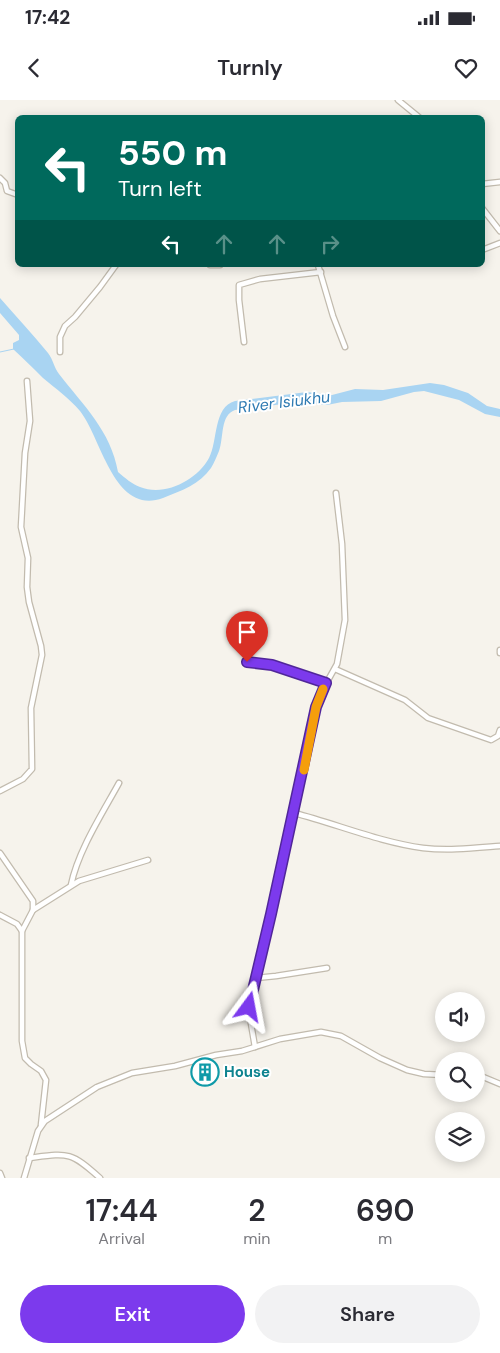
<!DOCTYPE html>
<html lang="en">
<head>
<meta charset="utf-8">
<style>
  :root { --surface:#fff; --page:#f2f2f3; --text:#2b2b33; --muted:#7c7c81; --accent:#7c3aed }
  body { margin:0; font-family:"DM Sans",sans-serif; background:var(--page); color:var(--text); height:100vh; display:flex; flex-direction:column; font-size:19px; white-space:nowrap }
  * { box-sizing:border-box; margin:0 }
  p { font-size:16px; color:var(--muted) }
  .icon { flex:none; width:28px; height:28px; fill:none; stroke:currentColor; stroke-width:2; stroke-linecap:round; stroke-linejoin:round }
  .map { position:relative; height:1078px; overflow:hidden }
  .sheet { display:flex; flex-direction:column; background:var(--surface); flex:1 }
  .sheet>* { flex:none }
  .banner { position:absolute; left:15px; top:15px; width:470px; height:152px; border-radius:8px; box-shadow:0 2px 12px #0003; background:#00695c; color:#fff; overflow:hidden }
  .tools { position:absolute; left:435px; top:892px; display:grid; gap:10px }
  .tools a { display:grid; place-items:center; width:50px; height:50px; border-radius:50%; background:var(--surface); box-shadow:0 2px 12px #0003; font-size:25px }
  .pin { position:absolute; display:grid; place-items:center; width:42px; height:42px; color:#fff; margin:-51px -21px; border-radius:50% 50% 50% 0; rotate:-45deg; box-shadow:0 0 5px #0007 }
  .pin .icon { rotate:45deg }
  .me { position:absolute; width:55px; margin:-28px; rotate:13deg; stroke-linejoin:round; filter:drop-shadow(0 0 4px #0008) }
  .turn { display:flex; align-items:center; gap:18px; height:105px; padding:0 20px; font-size:22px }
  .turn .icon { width:65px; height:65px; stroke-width:2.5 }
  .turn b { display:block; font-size:35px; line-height:42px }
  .lanes { display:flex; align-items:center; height:48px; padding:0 20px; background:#0003; justify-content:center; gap:25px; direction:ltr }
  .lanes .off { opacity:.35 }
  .eta { display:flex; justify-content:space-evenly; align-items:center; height:85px; text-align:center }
  .eta b { font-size:30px; font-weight:600; line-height:35px }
  .button { display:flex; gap:10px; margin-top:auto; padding:10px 20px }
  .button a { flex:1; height:58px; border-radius:30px; background:var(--accent); color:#fff; font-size:20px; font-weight:600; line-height:58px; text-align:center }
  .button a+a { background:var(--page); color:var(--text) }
  .status { display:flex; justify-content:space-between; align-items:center; height:35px; padding:0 25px; background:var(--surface); direction:ltr }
  .status svg { height:14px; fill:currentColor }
  header { display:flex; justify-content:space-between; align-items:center; height:65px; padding:0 20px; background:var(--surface); font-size:22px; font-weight:600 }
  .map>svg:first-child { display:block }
</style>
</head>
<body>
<div class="status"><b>17:42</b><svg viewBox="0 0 49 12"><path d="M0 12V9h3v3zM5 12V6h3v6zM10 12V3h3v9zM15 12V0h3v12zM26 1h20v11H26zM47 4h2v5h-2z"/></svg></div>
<header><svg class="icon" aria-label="back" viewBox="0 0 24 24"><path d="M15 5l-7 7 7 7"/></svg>Turnly<svg class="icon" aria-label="heart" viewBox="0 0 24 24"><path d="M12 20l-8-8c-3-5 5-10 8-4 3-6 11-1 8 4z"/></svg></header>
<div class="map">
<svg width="500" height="1078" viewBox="0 0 500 1078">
  <rect width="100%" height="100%" fill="#f6f3ec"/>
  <path fill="#a9d4f2" d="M 0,198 C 16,216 33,235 48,253 C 53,259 54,268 59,274 C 83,305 111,331 118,372 C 125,378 132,384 140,387 C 165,397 197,380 209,358 C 218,341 213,307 235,301 L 307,292 L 332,295 L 355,289 L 383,290 L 430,283 L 444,285 L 468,293 L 487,306 L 500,309 L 500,317 L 485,314 L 459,300 L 424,291 L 414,292 L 381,301 L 342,302 L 327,305 L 305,303 L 283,304 L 235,310 C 220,315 224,338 219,351 C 217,356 214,363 211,368 C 200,384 181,391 163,398 C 114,416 102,339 80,311 C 69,298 56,289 43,278 C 33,268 23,258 13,249 L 13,243 L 19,240 L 19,235 L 0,213 Z"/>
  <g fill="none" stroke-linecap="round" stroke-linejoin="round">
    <path stroke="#a9d4f2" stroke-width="1" d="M 0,252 L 14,249"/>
    <g stroke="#c2bbae" stroke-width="7">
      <g id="minor">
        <path d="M 398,0 L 420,18"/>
        <path d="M 0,78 L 5,83 L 7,91 L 18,95"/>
        <path d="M 482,84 L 500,82"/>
        <path d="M 482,108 L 500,131"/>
        <path d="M 482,150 L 500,143"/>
        <path d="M 210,165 L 220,165"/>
        <path d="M 318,165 L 333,216 L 345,247"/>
        <path d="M 244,242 L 239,200 L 239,185 L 260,179 L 321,172"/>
        <path d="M 60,252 L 60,237 L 65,226 L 75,217 L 100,187 L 116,165"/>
        <path d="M 500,550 L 500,553"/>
        <path d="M 247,562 L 272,565 L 326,583"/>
        <path d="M 335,569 L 405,600 L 428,618 L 491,640 L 498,636 L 500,630"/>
        <path d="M 0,691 L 23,679 L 32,669 L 31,608 L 42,555 L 41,546 L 29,502 L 27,487 L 28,458 L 21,427 L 25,353 L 30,321 L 27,281"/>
        <path d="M 294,713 C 337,724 379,742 423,748 C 449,751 475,748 500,746"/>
        <path d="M 0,753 L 33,801 L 33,810 L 22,831"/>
        <path d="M 71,785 C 78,751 102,714 119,683"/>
        <path d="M 33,810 L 79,781 L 148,760"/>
        <path d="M 0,815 L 17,824 L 22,831 L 22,941 L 25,958 L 31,964 L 41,971 L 46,980 L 41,1025"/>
        <path d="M 256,878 L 276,876 L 327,868"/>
        <path d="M 255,947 L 249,912 L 250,901 L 271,814 L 317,607 L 322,591 L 337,564 L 345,520 L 342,444 L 336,393"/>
        <path d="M 476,974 L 500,984"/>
        <path d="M 29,1058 C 68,1053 70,1051 100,1078"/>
        <path d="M 0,1073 L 2,1078"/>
        <path d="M 24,1078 L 38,1031 L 45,1021 L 97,987 L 132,973 L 175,966 L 216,955 L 242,951 L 280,939 L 321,932 L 341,936 L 380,958 L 407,970 L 424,974 L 444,975"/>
      </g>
    </g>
    <use href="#minor" stroke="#fff" stroke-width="4.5"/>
  </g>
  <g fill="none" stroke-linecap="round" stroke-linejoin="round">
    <g stroke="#51269a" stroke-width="12">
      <path id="route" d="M 247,562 L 272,565 L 326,583 L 316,607 L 271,814 L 249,907"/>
    </g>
    <use href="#route" stroke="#7c3aed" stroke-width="9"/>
    <path stroke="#f59e0b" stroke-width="9" d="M 304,670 L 316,607 L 323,589"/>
  </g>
  <defs>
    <g id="building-ring" transform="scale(1.4375)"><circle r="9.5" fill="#fff" stroke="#0f9aa8" stroke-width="1.5"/><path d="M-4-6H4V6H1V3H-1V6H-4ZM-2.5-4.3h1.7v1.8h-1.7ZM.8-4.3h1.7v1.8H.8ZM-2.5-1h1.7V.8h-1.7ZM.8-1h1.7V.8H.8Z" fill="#0f9aa8"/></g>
  </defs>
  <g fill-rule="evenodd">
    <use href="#building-ring" x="205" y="972"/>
  </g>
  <g text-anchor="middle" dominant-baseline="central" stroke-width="4" stroke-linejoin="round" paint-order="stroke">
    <g font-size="15" font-weight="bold" fill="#0d838f" stroke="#fff" text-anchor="start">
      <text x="224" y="972">House</text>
    </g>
    <g font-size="16" font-style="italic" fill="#2e7ab2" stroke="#fff">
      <text transform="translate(284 302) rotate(-7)">River Isiukhu</text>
    </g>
  </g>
</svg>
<div class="tools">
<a><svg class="icon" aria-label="sound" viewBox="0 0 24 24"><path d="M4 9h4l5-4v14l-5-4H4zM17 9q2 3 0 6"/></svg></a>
<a><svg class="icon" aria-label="search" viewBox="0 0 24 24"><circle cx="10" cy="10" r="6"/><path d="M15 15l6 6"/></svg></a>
<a><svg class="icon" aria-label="layers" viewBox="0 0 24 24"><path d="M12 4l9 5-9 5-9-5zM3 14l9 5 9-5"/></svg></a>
</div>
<div class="pin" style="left:247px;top:562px;background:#d93025"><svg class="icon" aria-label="arrive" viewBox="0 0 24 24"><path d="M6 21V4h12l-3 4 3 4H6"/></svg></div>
<svg class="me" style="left:249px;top:907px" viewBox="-20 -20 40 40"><path d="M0-17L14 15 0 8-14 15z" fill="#7c3aed" stroke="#fff" stroke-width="4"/></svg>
<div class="banner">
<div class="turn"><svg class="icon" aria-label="left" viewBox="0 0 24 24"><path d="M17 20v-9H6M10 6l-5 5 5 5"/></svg><div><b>550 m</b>Turn left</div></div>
<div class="lanes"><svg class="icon" aria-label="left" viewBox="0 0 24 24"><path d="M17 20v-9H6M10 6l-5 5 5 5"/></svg><svg class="icon off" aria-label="ahead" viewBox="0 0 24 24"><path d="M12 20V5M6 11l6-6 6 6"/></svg><svg class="icon off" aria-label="ahead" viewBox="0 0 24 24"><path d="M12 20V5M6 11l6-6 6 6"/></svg><svg class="icon off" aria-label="right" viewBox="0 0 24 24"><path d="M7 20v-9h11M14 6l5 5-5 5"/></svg></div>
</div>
</div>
<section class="sheet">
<div class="eta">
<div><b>17:44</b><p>Arrival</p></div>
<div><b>2</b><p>min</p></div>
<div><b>690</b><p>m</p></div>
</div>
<div class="button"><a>Exit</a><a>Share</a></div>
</section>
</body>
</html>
